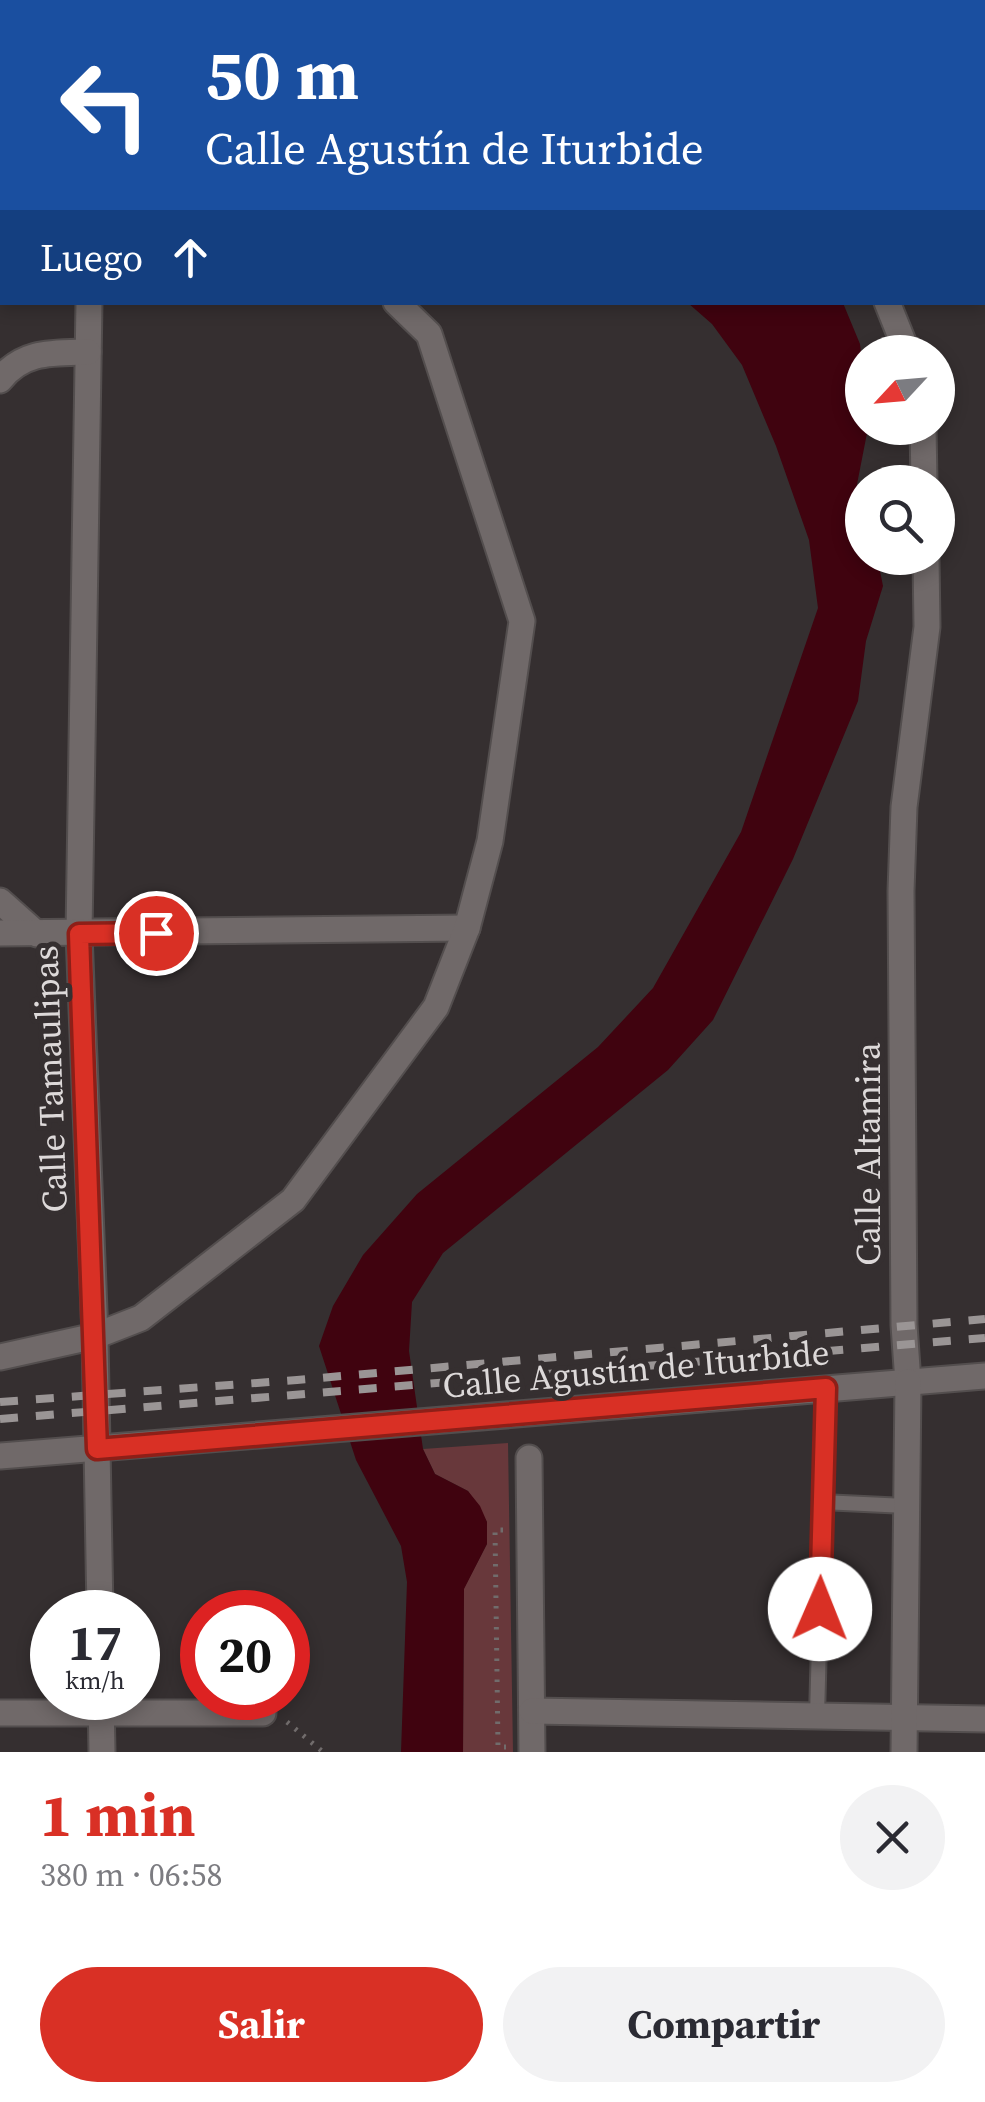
<!DOCTYPE html>
<html lang="es">
<head>
<meta charset="utf-8">
<style>
  :root { --surface:#fff; --page:#f2f2f3; --text:#2b2b33; --muted:#7c7c81; --accent:#d93025 }
  body { margin:0; font-family:"Source Serif 4",serif; background:var(--page); color:var(--text); height:100vh; display:flex; flex-direction:column; font-size:38px; white-space:nowrap }
  * { box-sizing:border-box; margin:0 }
  p { font-size:32px; color:var(--muted) }
  .icon { flex:none; width:55px; height:55px; fill:none; stroke:currentColor; stroke-width:2; stroke-linecap:round; stroke-linejoin:round }
  .map { position:relative; height:1752px; overflow:hidden }
  .sheet { display:flex; flex-direction:column; background:var(--surface); flex:1 }
  .sheet>* { flex:none }
  .top-card { position:absolute; left:0px; top:0px; width:985px; height:305px; box-shadow:0 5px 15px #0003; background:#1a4fa0; color:#fff; overflow:hidden }
  .needle { width:65px; rotate:244deg }
  .tools { position:absolute; left:845px; top:335px; display:grid; gap:20px }
  .tools a { display:grid; place-items:center; width:110px; height:110px; border-radius:50%; background:var(--surface); box-shadow:0 5px 15px #0003; font-size:50px }
  .speed { position:absolute; left:30px; top:1590px; display:flex; gap:20px; font-size:50px; font-weight:700; text-align:center }
  .speed>* { display:grid; place-content:center; width:130px; height:130px; border-radius:50%; background:var(--surface); box-shadow:0 5px 15px #0003; line-height:1 }
  .speed small { font-size:25px; font-weight:400 }
  .speed .limit { border:15px solid #d22; background:#fff; color:#111 }
  .pin { position:absolute; display:grid; place-items:center; width:85px; height:85px; color:#fff; margin:-42px; border:5px solid #fff; border-radius:50%; box-shadow:0 2px 10px #0007 }
  .me { position:absolute; width:110px; margin:-55px; rotate:1deg; stroke-linejoin:round; filter:drop-shadow(0 0 8px #0008) }
  .turn { display:flex; align-items:center; gap:35px; height:210px; padding:0 40px; font-size:45px }
  .turn .icon { width:130px; height:130px; stroke-width:2.5 }
  .turn b { display:block; font-size:70px; line-height:85px }
  .then { display:flex; align-items:center; height:95px; padding:0 40px; background:#0003; gap:20px; font-size:38px }
  .round { display:grid; place-items:center; flex:none; width:105px; height:105px; border-radius:52px; background:var(--page) }
  .overview { display:flex; align-items:center; justify-content:space-between; height:170px; padding:0 40px }
  h1 { font-size:60px; font-weight:700; line-height:75px; color:var(--accent) }
  .primary-button { display:flex; gap:20px; margin-top:auto; padding:20px 40px }
  .primary-button a { flex:1; height:115px; border-radius:60px; background:var(--accent); color:#fff; font-size:40px; font-weight:700; line-height:115px; text-align:center }
  .primary-button a+a { background:var(--page); color:var(--text) }
  .map>svg:first-child { display:block }
</style>
</head>
<body>
<div class="map">
<svg width="985" height="1752" viewBox="0 0 985 1752">
  <rect width="100%" height="100%" fill="#352f30"/>
  <path fill="#68383b" d="M 508,1443 L 513,1752 L 463,1752 L 464,1588 L 487,1544 L 487,1522 L 468,1491 L 435,1474 L 423,1449 Z"/>
  <g fill="#40030f">
    <path d="M 248,0 L 670,0 L 673,2 L 252,2 Z"/>
    <path d="M 688,303 L 843,303 L 860,344 L 862,361 L 862,428 L 868,428 L 852,510 C 854,528 862,539 862,558 L 873,558 L 880,571 L 883,586 L 866,641 L 858,701 L 793,859 L 713,1020 L 668,1070 L 443,1253 L 412,1302 L 409,1351 L 423,1449 L 435,1474 L 468,1491 L 480,1506 L 487,1522 L 487,1544 L 464,1589 L 463,1752 L 401,1752 L 407,1582 L 401,1546 L 356,1460 L 319,1346 L 333,1306 L 363,1255 L 417,1194 L 598,1047 L 653,988 L 741,832 L 818,608 L 809,540 L 776,446 L 742,365 L 712,324 Z"/>
  </g>
  <g fill="none" stroke-linecap="round" stroke-linejoin="round">
    <g stroke="#534e4e" stroke-width="18">
      <g id="service">
        <path d="M 822,1502 L 906,1506"/>
        <path d="M 817,1716 L 826,1389"/>
      </g>
    </g>
    <g stroke="#534e4e" stroke-width="29">
      <g id="minor">
        <path d="M 753,0 L 757,2"/>
        <path d="M 794,2 L 795,0"/>
        <path d="M 0,35 L 2,36"/>
        <path d="M 982,164 L 985,166"/>
        <path d="M 89,302 L 79,934 L 95,1336 L 100,1612"/>
        <path d="M 887,302 L 907,352"/>
        <path d="M 0,380 C 23,350 54,353 88,352"/>
        <path d="M 923,428 L 924,482"/>
        <path d="M 0,901 L 37,934"/>
        <path d="M 0,933 L 467,928"/>
        <path d="M 0,1357 L 95,1336 L 141,1318 L 293,1200 L 436,1007 L 467,928 L 490,841 L 522,621 L 429,334 L 396,302"/>
        <path d="M 908,1382 L 904,1325 L 901,891 L 904,807 L 927,627 L 926,558"/>
        <path d="M 529,1458 L 532,1752"/>
        <path d="M 101,1698 L 102,1752"/>
        <path d="M 532,1711 L 985,1719"/>
        <path d="M 0,1713 L 263,1713"/>
      </g>
    </g>
    <g stroke="#534e4e" stroke-width="29">
      <g id="tertiary">
        <path d="M 0,1456 L 985,1376"/>
        <path d="M 904,1752 L 908,1382"/>
      </g>
    </g>
    <g stroke="#716c6c" stroke-width="5" stroke-dasharray="2.5 8" stroke-linecap="butt">
      <path d="M 503,1530 L 495,1530 L 498,1747 L 506,1747"/>
      <path d="M 287,1722 L 323,1752"/>
    </g>
    <use href="#service" stroke="#706969" stroke-width="14"/>
    <use href="#minor" stroke="#706969" stroke-width="25"/>
    <use href="#tertiary" stroke="#706969" stroke-width="25"/>
    <g stroke="#9a9595" stroke-width="8" stroke-dasharray="18 18" stroke-linecap="butt">
      <path d="M 0,1402 L 297,1380 L 985,1319"/>
      <path d="M 0,1419 L 985,1338"/>
    </g>
  </g>
  <g fill="none" stroke-linecap="round" stroke-linejoin="round">
    <g stroke="#8d1f18" stroke-width="25">
      <path id="route" d="M 156,933 L 79,934 L 97,1449 L 826,1388 L 820,1609"/>
    </g>
    <use href="#route" stroke="#d93025" stroke-width="18"/>
  </g>
  <g text-anchor="middle" dominant-baseline="central" stroke-width="10" stroke-linejoin="round" paint-order="stroke">
    <g font-size="35" fill="#ddd9d9" stroke="#352f30">
      <text transform="translate(50 1079) rotate(-92)">Calle Tamaulipas</text>
      <text transform="translate(868 1154) rotate(-90)">Calle Altamira</text>
      <text transform="translate(636 1369) rotate(-5)">Calle Agustín de Iturbide</text>
    </g>
  </g>
</svg>
<div class="tools">
<a><svg class="needle" viewBox="-14 -14 28 28"><path d="M0-13l5 13h-10z" fill="#e53935"/><path d="M0 13l5-13h-10z" fill="#7c7c81"/></svg></a>
<a><svg class="icon" aria-label="search" viewBox="0 0 24 24"><circle cx="10" cy="10" r="6"/><path d="M15 15l6 6"/></svg></a>
</div>
<div class="speed"><div>17<small>km/h</small></div><div class="limit">20</div></div>
<div class="pin" style="left:156px;top:933px;background:#d93025"><svg class="icon" aria-label="arrive" viewBox="0 0 24 24"><path d="M6 21V4h12l-3 4 3 4H6"/></svg></div>
<svg class="me" style="left:820px;top:1609px" viewBox="-20 -20 40 40"><circle r="19" fill="#fff"/><path d="M0-13L10 11 0 6-10 11z" fill="#d93025"/></svg>
<div class="top-card">
<div class="turn"><svg class="icon" aria-label="left" viewBox="0 0 24 24"><path d="M17 20v-9H6M10 6l-5 5 5 5"/></svg><div><b>50 m</b>Calle Agustín de Iturbide</div></div>
<div class="then">Luego<svg class="icon" aria-label="ahead" viewBox="0 0 24 24"><path d="M12 20V5M6 11l6-6 6 6"/></svg></div>
</div>
</div>
<section class="sheet">
<div class="overview"><div><h1>1 min</h1><p>380 m · 06:58</p></div><a class="round"><svg class="icon" aria-label="close" viewBox="0 0 24 24"><path d="M6 6l12 12M18 6L6 18"/></svg></a></div>
<div class="primary-button"><a>Salir</a><a>Compartir</a></div>
</section>
</body>
</html>
